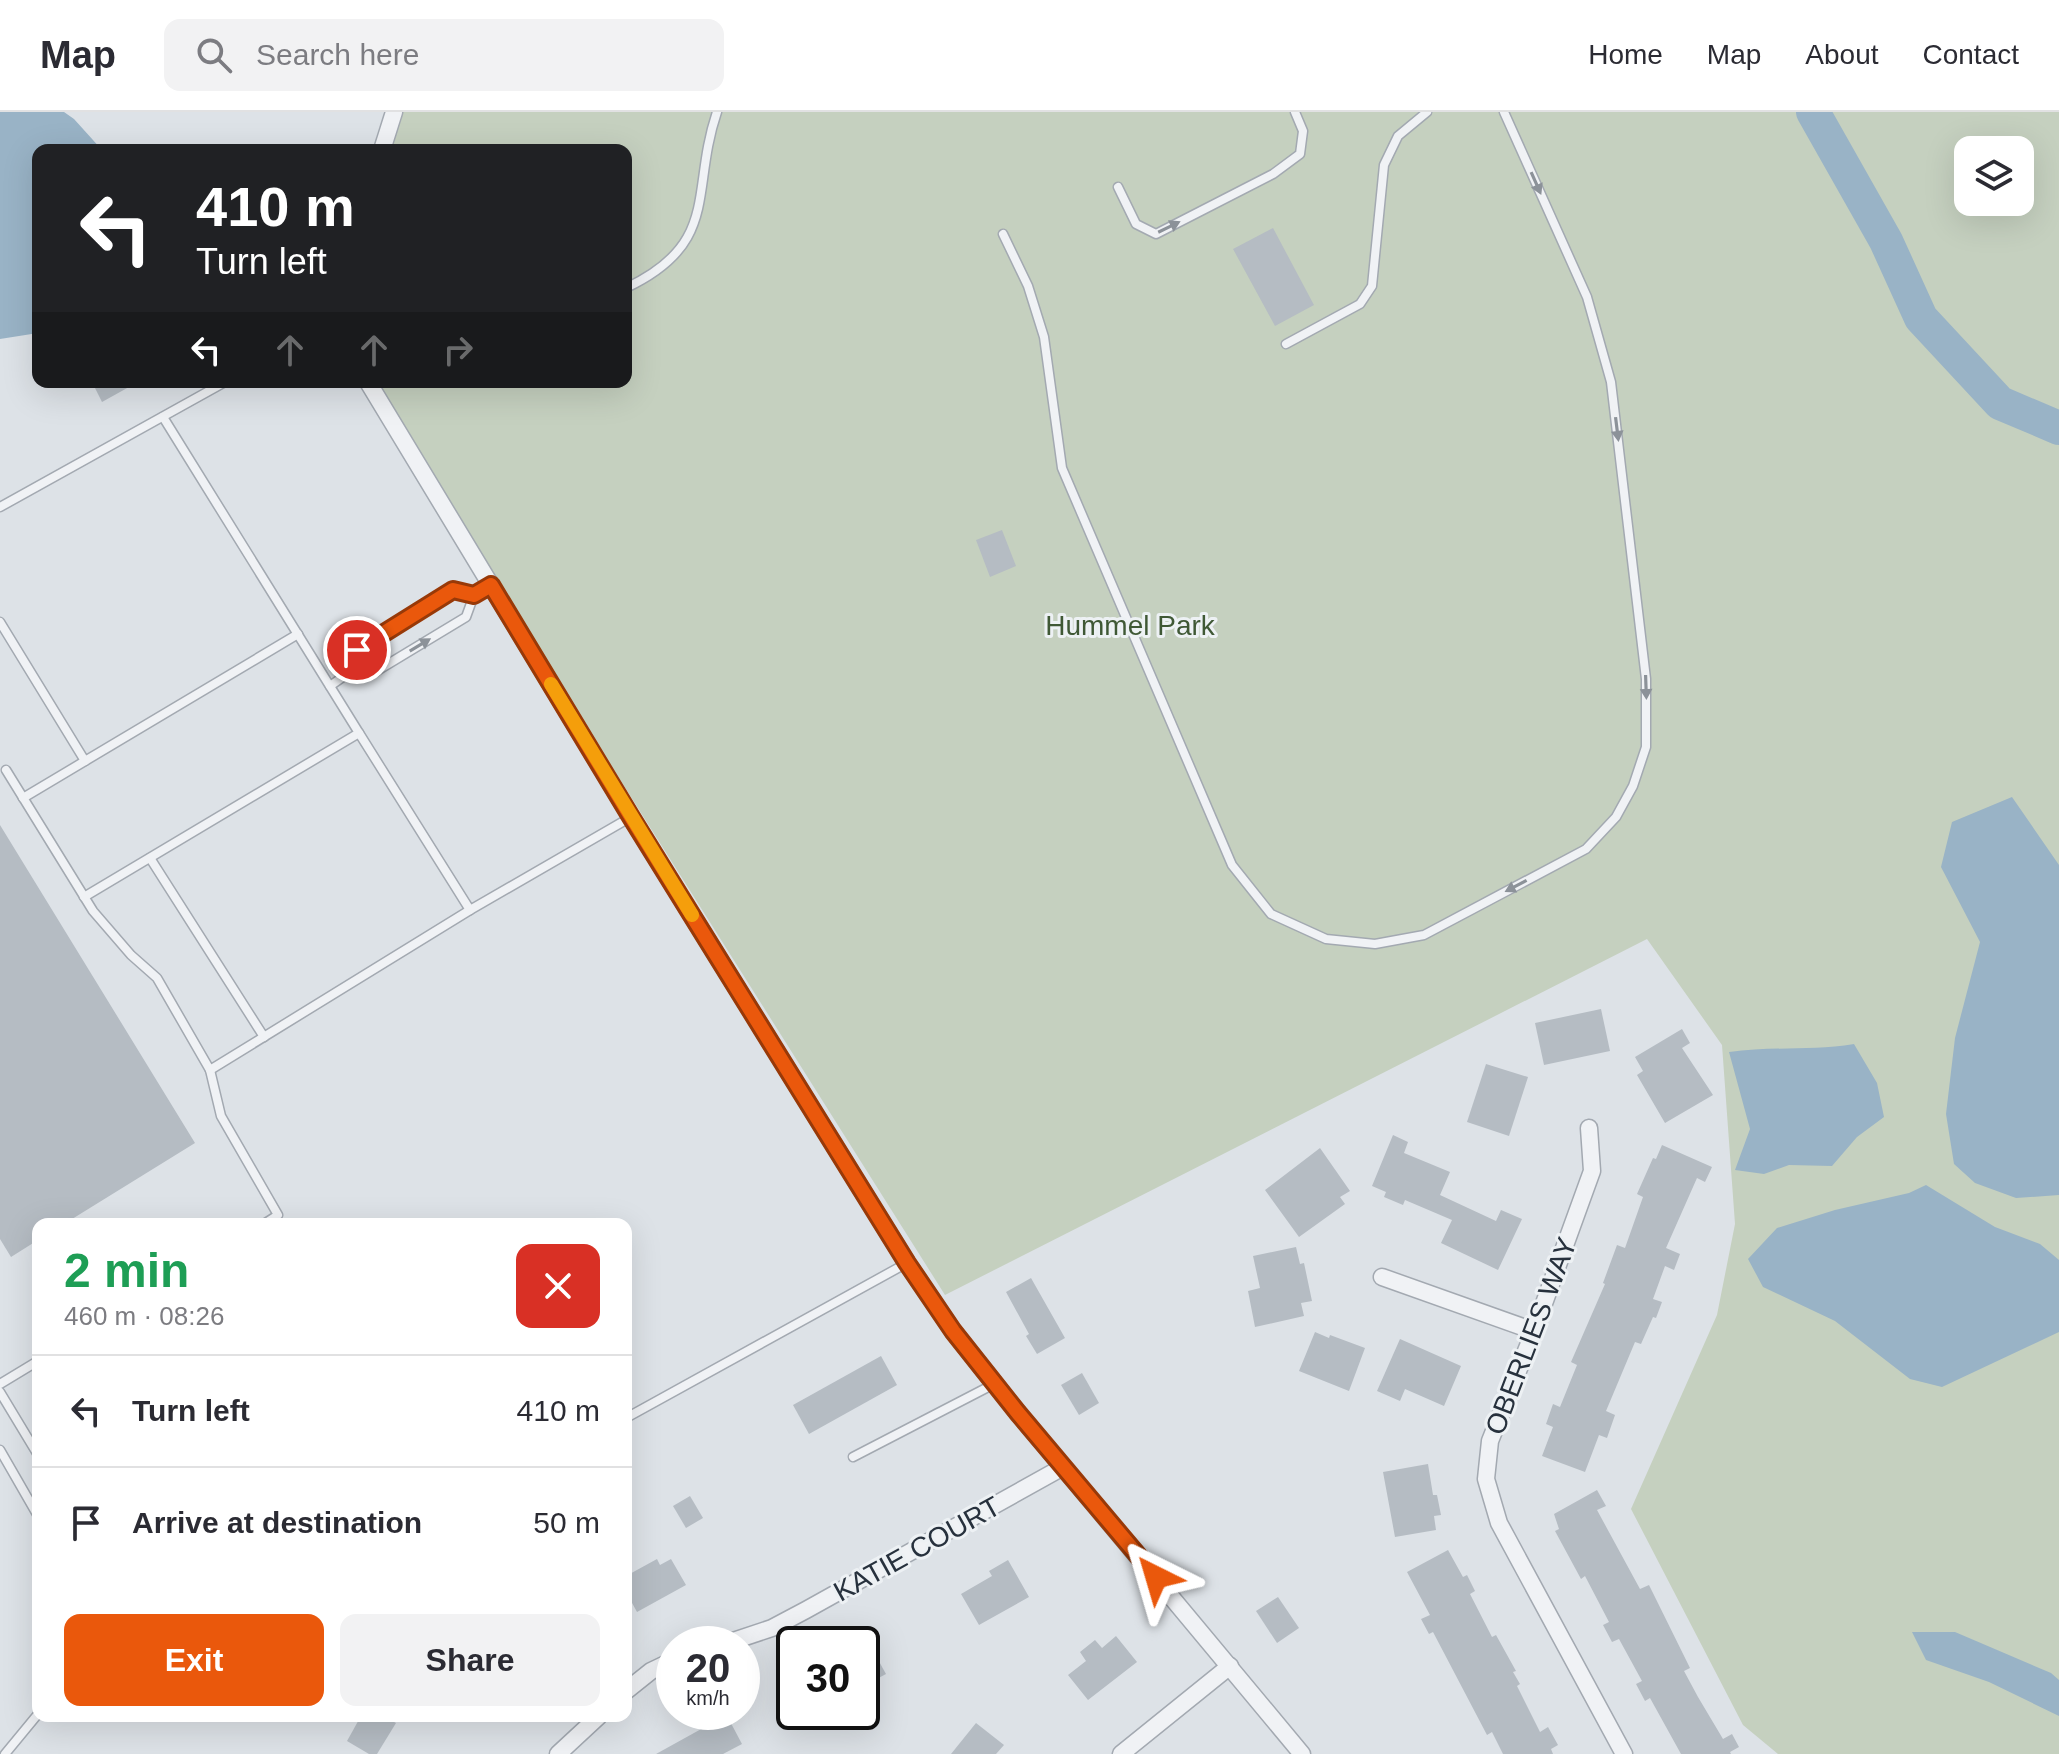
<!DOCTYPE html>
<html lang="en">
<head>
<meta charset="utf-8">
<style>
  :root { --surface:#fff; --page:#f2f2f3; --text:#2b2b33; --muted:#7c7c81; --line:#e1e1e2; --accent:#ea580c }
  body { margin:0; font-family:Arial,sans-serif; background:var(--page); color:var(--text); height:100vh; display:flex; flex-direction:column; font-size:30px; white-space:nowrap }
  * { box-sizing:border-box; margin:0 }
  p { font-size:26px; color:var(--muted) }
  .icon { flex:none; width:44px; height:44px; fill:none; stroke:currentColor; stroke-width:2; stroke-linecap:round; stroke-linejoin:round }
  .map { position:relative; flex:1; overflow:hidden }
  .sheet { position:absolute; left:32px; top:1106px; width:600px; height:504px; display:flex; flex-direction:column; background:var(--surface); border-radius:16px; box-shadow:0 8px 32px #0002 }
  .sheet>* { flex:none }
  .guide { position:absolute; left:32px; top:32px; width:600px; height:244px; border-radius:16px; box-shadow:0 8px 32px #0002; background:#202124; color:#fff; overflow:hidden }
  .fabs { position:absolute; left:1954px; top:24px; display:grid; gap:16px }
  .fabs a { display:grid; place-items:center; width:80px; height:80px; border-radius:16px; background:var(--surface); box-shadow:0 8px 32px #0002; font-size:40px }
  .speed { position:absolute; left:656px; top:1514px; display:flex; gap:16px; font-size:40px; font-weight:700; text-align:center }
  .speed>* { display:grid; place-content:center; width:104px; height:104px; border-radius:50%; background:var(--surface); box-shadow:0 8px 32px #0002; line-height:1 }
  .speed small { font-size:20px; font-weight:400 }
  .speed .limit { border:4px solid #111; border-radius:12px; background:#fff; color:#111 }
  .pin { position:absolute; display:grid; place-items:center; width:68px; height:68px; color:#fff; margin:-34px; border:4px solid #fff; border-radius:50%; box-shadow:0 2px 8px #0007 }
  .me { position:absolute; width:88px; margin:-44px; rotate:320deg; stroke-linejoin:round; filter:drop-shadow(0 0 6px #0008) }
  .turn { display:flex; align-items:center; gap:28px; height:168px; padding:0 32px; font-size:36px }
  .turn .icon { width:104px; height:104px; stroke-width:2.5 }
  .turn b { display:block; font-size:56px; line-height:68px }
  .lanes { display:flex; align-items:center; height:76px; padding:0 32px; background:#0003; justify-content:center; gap:40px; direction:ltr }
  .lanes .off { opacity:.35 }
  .round { display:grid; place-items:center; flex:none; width:84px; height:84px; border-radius:16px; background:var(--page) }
  .head { display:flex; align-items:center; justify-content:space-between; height:136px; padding:0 32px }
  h1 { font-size:48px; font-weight:600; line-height:60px; color:#1e9e55 }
  .cta { display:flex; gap:16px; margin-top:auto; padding:16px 32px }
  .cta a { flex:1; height:92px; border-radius:16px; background:var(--accent); color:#fff; font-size:32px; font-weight:600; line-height:92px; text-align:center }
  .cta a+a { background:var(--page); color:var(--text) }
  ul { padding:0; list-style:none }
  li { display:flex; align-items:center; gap:24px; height:112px; padding:0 32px; border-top:2px solid var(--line) }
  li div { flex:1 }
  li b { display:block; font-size:30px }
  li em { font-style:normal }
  header { display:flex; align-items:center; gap:48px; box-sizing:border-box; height:112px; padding:0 40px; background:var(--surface); border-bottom:2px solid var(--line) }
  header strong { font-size:38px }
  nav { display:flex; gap:44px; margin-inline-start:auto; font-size:28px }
  .search { width:560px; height:72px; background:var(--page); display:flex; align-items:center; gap:20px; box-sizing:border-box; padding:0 28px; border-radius:16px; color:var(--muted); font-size:30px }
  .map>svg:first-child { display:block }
</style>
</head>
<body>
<header>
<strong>Map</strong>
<div class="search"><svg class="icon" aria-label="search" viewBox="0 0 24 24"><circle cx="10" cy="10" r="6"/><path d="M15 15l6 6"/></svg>Search here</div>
<nav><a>Home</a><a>Map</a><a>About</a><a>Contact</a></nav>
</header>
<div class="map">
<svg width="2059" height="1642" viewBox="0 0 2059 1642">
  <rect width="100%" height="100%" fill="#dde2e7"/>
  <path fill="#c5d0bf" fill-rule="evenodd" d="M 392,0 L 2059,0 L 2059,1642 L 1778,1642 L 1743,1613 L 1631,1397 L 1717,1203 L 1735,1112 L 1722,933 L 1647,827 L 945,1183 L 385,295 L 375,270 L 626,270 L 626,38 L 380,38 ZM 1968,38 L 2020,38 L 2020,90 L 1968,90 Z"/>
  <g fill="#99b3c6">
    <path d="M 0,0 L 64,0 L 74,7 L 102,38 L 38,38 L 38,221 L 0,227 Z"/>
    <path d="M 2012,685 L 2059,753 L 2059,1083 L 2016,1086 L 1975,1071 L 1954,1052 L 1946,1002 L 1955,926 L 1980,830 L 1941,755 L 1952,710 Z"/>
    <path d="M 1854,932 L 1877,971 L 1884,1005 L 1857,1025 L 1832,1054 L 1789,1053 L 1764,1062 L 1735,1058 L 1750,1017 L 1729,940 C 1771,934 1812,939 1854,932 Z"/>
    <path d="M 1926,1073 L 1995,1115 L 2040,1132 L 2059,1148 L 2059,1220 L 1942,1275 L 1910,1267 L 1835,1209 L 1763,1175 L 1748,1147 L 1777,1116 L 1835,1098 L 1909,1081 Z"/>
    <path d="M 1912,1520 L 1955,1520 L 2051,1561 L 2059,1568 L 2059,1604 L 1989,1570 L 1926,1548 Z"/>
  </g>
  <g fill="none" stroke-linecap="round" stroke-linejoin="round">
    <path stroke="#99b3c6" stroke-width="34" d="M 1813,0 L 1886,129 L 1921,206 L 2000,291 L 2059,316"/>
  </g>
  <g fill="#b5bcc3">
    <path d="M 1273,116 L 1314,193 L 1275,214 L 1233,137 Z"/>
    <path d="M 106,270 L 138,270 L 102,290 L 95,276 Z"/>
    <path d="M 1002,418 L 1016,454 L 990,465 L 976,428 Z"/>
    <path d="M 0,713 L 195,1031 L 64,1112 L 38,1112 L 38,1128 L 11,1145 L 0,1127 Z"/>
    <path d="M 1601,897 L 1610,939 L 1544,953 L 1535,911 Z"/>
    <path d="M 1682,917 L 1690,931 L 1682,936 L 1713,983 L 1665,1011 L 1637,963 L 1643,959 L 1635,945 Z"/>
    <path d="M 1486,952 L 1528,965 L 1509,1024 L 1467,1010 Z"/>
    <path d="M 1393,1023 L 1408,1030 L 1404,1041 L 1450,1060 L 1440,1083 L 1496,1109 L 1501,1098 L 1522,1107 L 1498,1158 L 1441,1131 L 1452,1108 L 1405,1088 L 1403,1093 L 1384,1085 L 1386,1080 L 1372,1074 Z"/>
    <path d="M 1662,1033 L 1712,1055 L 1705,1070 L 1697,1066 L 1666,1136 L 1680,1142 L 1674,1158 L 1665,1154 L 1653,1187 L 1662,1190 L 1656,1206 L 1653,1205 L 1641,1232 L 1635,1230 L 1606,1299 L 1615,1303 L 1607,1326 L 1599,1323 L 1585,1360 L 1542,1344 L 1553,1315 L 1546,1312 L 1553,1292 L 1560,1295 L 1577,1253 L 1571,1250 L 1605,1172 L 1603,1171 L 1617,1133 L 1625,1136 L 1643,1085 L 1637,1082 L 1653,1046 L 1656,1047 Z"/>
    <path d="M 1320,1036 L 1350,1079 L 1340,1085 L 1345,1092 L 1299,1125 L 1265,1078 Z"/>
    <path d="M 1296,1135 L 1300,1152 L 1304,1151 L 1312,1189 L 1301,1191 L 1304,1204 L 1255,1215 L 1248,1179 L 1260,1176 L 1253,1144 Z"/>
    <path d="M 1031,1166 L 1065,1226 L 1037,1242 L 1026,1224 L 1029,1222 L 1006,1180 Z"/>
    <path d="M 1315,1220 L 1329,1226 L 1330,1223 L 1365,1236 L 1349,1279 L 1299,1259 Z"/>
    <path d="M 1400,1227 L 1461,1254 L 1444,1294 L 1405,1277 L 1400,1289 L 1377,1279 Z"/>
    <path d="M 881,1244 L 897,1273 L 809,1322 L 793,1293 Z"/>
    <path d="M 1082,1261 L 1099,1291 L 1079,1303 L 1061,1273 Z"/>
    <path d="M 1428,1352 L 1433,1383 L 1437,1383 L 1441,1403 L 1434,1404 L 1436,1418 L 1395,1425 L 1383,1360 Z"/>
    <path d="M 1597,1378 L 1606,1394 L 1597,1398 L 1640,1477 L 1649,1473 L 1690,1556 L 1684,1559 L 1698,1585 L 1723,1627 L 1732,1622 L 1739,1635 L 1730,1640 L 1731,1642 L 1681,1642 L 1650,1586 L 1645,1589 L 1636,1572 L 1642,1569 L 1619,1527 L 1612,1530 L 1603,1513 L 1609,1510 L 1585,1464 L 1581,1467 L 1555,1419 L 1559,1417 L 1554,1402 Z"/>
    <path d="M 690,1384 L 703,1406 L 686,1416 L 673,1394 Z"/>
    <path d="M 1448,1438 L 1463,1465 L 1467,1463 L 1475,1479 L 1470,1482 L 1492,1525 L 1496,1523 L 1516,1559 L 1513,1560 L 1520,1572 L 1517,1574 L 1540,1620 L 1548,1615 L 1558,1633 L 1551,1637 L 1553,1642 L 1503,1642 L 1492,1620 L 1487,1623 L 1433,1520 L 1429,1522 L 1421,1507 L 1430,1503 L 1407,1460 Z"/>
    <path d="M 657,1447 L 660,1453 L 671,1447 L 686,1473 L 637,1500 L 626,1480 L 626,1464 Z"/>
    <path d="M 1008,1448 L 1029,1485 L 979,1513 L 961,1482 L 992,1464 L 989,1459 Z"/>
    <path d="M 1278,1485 L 1299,1516 L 1277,1531 L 1256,1499 Z"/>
    <path d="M 862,1519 L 886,1562 L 862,1575 Z"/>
    <path d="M 1116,1524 L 1137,1550 L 1088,1588 L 1068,1563 L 1086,1549 L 1080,1540 L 1095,1528 L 1102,1536 Z"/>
    <path d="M 725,1600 L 742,1632 L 723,1642 L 656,1642 L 703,1616 L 701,1613 Z"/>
    <path d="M 361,1604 L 383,1604 L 396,1611 L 377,1642 L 369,1642 L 347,1629 Z"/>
    <path d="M 976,1611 L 1004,1633 L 996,1642 L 951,1642 Z"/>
  </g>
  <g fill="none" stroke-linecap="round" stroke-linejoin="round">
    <g stroke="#a3a9b1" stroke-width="11">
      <g id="lane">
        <path d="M 1118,75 L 1136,112 L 1156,122 L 1273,62 L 1300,42 L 1303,19 L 1295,0"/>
        <path d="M 1003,122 L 1028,174 L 1044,225 L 1062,356 L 1232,753 L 1271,802 L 1326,827 L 1375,832 L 1424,823 L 1586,737 L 1616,705 L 1633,674 L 1646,635 L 1646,567 L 1611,270 L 1587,185 L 1504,0"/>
        <path d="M 626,176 C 721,131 690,79 717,0"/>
        <path d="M 1286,232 L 1360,192 L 1372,174 L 1384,53 L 1398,24 L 1427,0"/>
        <path d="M 0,395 L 225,270"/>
        <path d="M 0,510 L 85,649 L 298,522"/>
        <path d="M 330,574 L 350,560 L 357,538 L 453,478 L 474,483 L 466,505 L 370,563 L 350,560"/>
        <path d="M 359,621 L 470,798"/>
        <path d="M 6,658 L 93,799 L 131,843 L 157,866 L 210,958 L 470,798 L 631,705"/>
        <path d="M 23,686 L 85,649"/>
        <path d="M 150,746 L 264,925"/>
        <path d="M 84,785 L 359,621 L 163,305"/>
        <path d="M 210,958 L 221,1004 L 278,1103 L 264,1112"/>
        <path d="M 0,1272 L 38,1249"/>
        <path d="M 0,1280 L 38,1343"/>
        <path d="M 626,1306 L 907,1151"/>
        <path d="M 0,1338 L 38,1404"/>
        <path d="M 853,1345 L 994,1272"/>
        <path d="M 5,1642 L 38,1602"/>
      </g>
    </g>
    <g stroke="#a3a9b1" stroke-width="19">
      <g id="street">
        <path d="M 382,38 L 394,0"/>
        <path d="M 368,270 L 631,705 L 907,1151 L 953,1219 L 1018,1301 L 1302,1642"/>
        <path d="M 1589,1016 L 1592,1059 L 1534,1219 L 1490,1329 L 1486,1367 L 1499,1411 L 1624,1642"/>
        <path d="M 1382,1165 L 1534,1219"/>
        <path d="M 724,1532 L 772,1516 L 806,1498 L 1063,1355"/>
        <path d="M 626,1579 L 651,1559 L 674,1548"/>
        <path d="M 558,1642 L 599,1604"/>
        <path d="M 1121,1642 L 1230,1554"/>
      </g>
    </g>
    <use href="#lane" stroke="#f0f2f5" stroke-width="8"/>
    <use href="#street" stroke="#f0f2f5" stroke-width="16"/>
  </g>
  <defs><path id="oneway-solid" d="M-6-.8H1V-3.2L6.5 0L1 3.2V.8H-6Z" transform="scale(2)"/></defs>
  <g fill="#8c9299">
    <use href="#oneway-solid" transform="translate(1536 71) rotate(66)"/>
    <use href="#oneway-solid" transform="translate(1169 115) rotate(-26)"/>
    <use href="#oneway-solid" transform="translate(1617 317) rotate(83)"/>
    <use href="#oneway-solid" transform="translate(420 533) rotate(-31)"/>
    <use href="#oneway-solid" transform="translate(1646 575) rotate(88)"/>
    <use href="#oneway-solid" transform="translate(1516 774) rotate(152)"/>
  </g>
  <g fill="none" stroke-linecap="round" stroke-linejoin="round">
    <g stroke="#983908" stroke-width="20">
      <path id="route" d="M 357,538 L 453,478 L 474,483 L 491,473 L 631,705 L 907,1151 L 953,1219 L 1018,1301 L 1156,1465"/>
    </g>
    <use href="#route" stroke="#ea580c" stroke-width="14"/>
    <path stroke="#f59e0b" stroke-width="14" d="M 551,572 L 692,803"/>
  </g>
  <g text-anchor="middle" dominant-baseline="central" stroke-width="6" stroke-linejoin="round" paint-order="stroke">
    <g font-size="28" fill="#3f5835" stroke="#edf1f4">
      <text x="1130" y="513">Hummel Park</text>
    </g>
    <g font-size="28" fill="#27313d" stroke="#edf1f4">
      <text transform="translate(1531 1224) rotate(-69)">OBERLIES WAY</text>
      <text transform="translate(917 1437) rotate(-29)">KATIE COURT</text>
    </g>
  </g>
</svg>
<div class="fabs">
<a><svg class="icon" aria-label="layers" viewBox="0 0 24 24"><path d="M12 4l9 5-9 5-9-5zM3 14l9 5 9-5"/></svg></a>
</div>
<div class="speed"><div>20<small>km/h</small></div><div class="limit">30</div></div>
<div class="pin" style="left:357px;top:538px;background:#d93025"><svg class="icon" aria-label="arrive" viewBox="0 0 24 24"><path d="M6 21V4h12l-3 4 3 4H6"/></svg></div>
<svg class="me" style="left:1156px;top:1465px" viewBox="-20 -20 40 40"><path d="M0-17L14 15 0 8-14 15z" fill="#ea580c" stroke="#fff" stroke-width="4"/></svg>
<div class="guide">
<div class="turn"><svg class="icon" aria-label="left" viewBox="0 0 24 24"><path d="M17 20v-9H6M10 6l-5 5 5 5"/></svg><div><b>410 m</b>Turn left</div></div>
<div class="lanes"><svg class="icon" aria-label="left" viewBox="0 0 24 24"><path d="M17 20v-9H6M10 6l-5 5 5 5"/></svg><svg class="icon off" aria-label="ahead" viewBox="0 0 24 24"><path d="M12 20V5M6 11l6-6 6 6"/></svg><svg class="icon off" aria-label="ahead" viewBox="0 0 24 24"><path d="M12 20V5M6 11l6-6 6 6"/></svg><svg class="icon off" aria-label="right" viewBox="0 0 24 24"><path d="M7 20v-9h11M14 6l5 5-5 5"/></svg></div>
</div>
<section class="sheet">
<div class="head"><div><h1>2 min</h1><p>460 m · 08:26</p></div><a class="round" style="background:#d93025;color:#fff"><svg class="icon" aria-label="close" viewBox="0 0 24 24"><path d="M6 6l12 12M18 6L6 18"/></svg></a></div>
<ul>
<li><svg class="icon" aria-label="left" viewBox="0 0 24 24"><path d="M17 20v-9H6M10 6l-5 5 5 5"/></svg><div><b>Turn left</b></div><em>410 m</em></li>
<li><svg class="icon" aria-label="arrive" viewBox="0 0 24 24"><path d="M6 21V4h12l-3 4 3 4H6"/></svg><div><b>Arrive at destination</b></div><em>50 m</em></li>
</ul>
<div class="cta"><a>Exit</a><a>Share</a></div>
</section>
</div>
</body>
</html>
